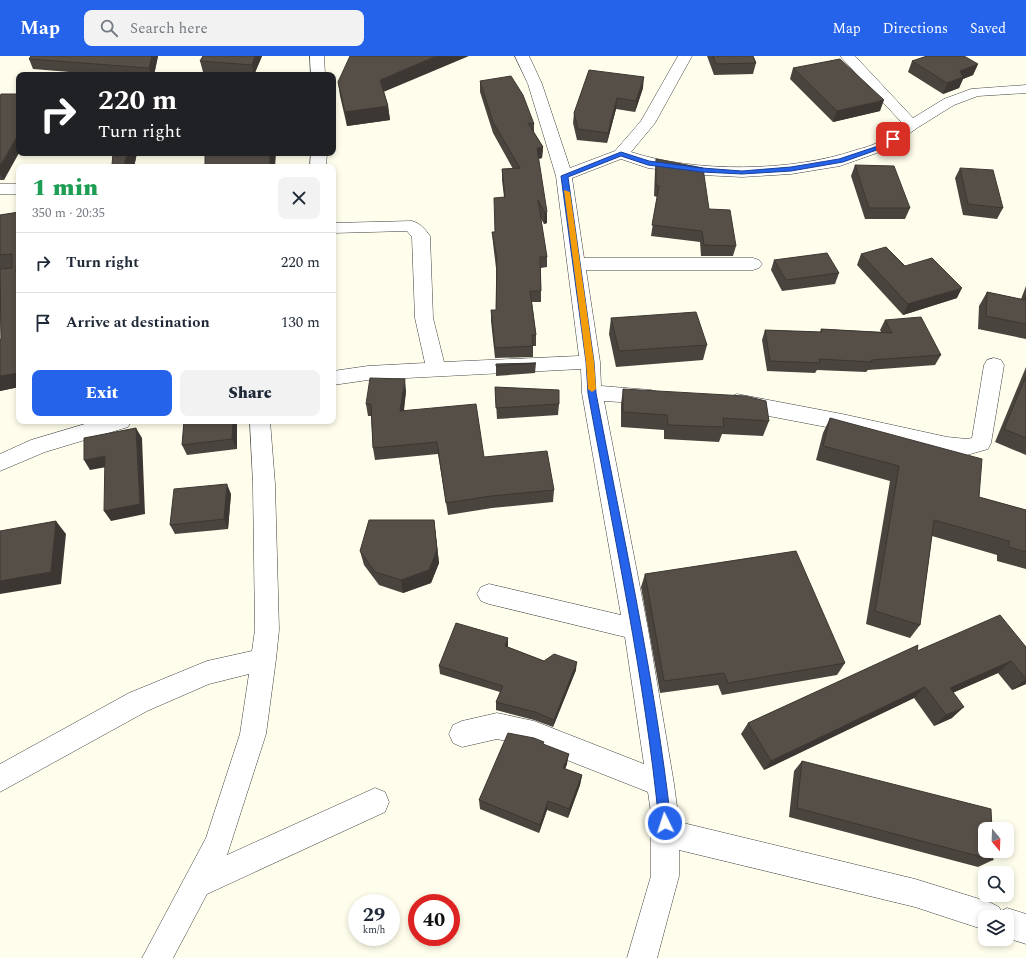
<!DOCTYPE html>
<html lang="en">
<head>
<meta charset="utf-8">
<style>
  :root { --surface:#fff; --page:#f2f2f3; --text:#1f2937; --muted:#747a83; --line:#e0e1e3; --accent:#2563eb }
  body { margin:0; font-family:Spectral,serif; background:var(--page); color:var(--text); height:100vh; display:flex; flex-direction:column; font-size:15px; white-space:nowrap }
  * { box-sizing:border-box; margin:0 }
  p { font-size:13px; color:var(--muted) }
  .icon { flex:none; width:22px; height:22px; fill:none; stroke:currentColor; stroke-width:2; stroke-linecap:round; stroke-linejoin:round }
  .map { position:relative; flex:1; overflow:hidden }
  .panel { position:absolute; left:16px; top:108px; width:320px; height:260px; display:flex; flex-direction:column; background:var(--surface); border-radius:8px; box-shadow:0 2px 6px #0003 }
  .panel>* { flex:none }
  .top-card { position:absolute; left:16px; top:16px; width:320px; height:84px; border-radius:8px; box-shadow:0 2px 6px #0003; background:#202124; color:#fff; overflow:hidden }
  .needle { width:26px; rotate:161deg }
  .fabs { position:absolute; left:978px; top:766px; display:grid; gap:8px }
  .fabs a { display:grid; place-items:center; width:36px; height:36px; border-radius:8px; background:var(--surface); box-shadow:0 2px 6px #0003; font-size:20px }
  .speed { position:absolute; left:348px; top:838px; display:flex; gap:8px; font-size:20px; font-weight:700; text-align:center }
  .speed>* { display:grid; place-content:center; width:52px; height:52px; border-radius:50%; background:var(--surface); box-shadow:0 2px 6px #0003; line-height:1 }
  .speed small { font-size:10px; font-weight:400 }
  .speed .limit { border:6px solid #d22; background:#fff; color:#111 }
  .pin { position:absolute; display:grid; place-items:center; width:34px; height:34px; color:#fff; margin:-17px; border-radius:8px; box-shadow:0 2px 6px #0006 }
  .me { position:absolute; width:44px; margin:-22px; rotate:356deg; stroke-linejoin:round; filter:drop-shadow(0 0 3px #0008) }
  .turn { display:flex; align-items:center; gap:14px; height:84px; padding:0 16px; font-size:18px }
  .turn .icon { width:52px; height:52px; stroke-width:2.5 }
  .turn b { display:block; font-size:28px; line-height:34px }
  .round { display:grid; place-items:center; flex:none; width:42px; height:42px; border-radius:8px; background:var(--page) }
  .summary { display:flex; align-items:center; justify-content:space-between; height:68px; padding:0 16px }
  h1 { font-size:24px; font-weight:800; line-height:30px; color:#1e9e55 }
  .button { display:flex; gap:8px; margin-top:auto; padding:8px 16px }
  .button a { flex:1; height:46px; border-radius:8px; background:var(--accent); color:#fff; font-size:16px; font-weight:800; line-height:46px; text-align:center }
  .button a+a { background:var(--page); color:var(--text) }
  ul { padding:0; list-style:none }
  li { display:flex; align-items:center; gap:12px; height:60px; padding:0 16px; border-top:1px solid var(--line) }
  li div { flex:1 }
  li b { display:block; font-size:15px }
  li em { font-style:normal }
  header { display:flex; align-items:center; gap:24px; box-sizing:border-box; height:56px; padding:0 20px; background:var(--accent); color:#fff }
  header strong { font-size:19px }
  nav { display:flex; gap:22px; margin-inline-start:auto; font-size:14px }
  .search { width:280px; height:36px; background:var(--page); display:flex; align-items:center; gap:10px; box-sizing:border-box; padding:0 14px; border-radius:8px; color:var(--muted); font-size:15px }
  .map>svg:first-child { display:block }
</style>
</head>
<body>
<header>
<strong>Map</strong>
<div class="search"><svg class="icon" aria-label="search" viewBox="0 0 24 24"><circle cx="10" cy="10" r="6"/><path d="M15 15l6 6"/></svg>Search here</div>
<nav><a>Map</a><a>Directions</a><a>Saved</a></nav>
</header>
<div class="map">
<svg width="1026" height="902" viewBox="0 0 1026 902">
  <rect width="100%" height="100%" fill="#fffeec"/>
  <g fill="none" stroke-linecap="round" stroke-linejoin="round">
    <g stroke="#3f3f3f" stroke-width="1">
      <g id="minor">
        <path d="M 310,0 L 324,0 L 325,19 L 311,19 Z"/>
        <path d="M 515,0 L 529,0 L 542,28 L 570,112 L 615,95 L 641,65 L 678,0 L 692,0 L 655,67 L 631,96 C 695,117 792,116 856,94 C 863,92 872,90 878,86 C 887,81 895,74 903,68 L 840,0 L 855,0 L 913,62 L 944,43 L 971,33 L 1026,29 L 1026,37 L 978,40 L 954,49 L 917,72 L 888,93 L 840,110 L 791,118 L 742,121 L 702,119 L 648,112 L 621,103 L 572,122 L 584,202 L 753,202 L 759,204 L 762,208 L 759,212 L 753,214 L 586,214 L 600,306 L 601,330 L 651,334 L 658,336 L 661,341 L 658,346 L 651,348 L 604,345 L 648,573 L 674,728 L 679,766 L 915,823 L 989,846 L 999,851 L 1001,855 L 1007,852 L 1026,858 L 1026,888 L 1007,882 L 1007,861 L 985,861 L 985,874 L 915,851 L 679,794 L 679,820 L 657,902 L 627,902 L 651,820 L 651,757 L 648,736 L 534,691 L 497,683 L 462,691 L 453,687 L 449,678 L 453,669 L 462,665 L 497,657 L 534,665 L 644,708 L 625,581 L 489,548 L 481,545 L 477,538 L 481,531 L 489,528 L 621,559 L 582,337 L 581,313 L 368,324 L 333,329 L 333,315 L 368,310 L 425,307 L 415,262 L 412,181 L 407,175 L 333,177 L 333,167 L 412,165 C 420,167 425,173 430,180 L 433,262 L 444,306 L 579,300 L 556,120 L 528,28 Z"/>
        <path d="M 311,97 L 327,97 L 326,111 L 310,111 Z"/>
        <rect x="0" y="128" width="19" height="10"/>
        <path d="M 994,302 L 1001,304 L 1004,309 L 991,387 L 988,393 L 967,399 L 947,397 L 842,374 L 737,354 L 730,351 L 727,346 L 730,341 L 737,338 L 842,358 L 947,381 L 967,383 L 972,382 L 984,309 L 987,304 Z"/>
        <path d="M 95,365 L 131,365 L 128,371 L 45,396 L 0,415 L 0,398 L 31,384 Z"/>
        <path d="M 250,365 L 270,365 L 275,428 L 279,574 L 276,603 L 266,678 L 227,799 L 375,732 L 385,736 L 389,746 L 385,756 L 207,838 L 173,902 L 142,902 L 206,782 L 240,678 L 249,618 L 209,628 L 147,655 L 0,736 L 0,708 L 129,637 L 207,605 L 252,595 L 255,574 L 253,428 Z"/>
      </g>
    </g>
    <use href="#minor" fill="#fff" fill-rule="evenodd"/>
  </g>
  <g fill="#4a443e">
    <path d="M 31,0 L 158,0 L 154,19 L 106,19 L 33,13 L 29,3 Z"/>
    <path d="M 201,0 L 262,0 L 254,19 L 203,16 L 200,5 L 203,0 Z"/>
    <path d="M 707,0 L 753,0 L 756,7 L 753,18 L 714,19 Z"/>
    <path d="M 912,5 L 978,8 L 973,19 L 963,23 L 959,32 L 943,38 L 908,16 Z"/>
    <path d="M 793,12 L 880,55 L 833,66 L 790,23 Z"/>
    <path d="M 480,25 L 534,68 L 534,76 L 543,91 L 542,102 L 538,103 L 547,167 L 544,168 L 540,161 L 547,201 L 547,211 L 541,212 L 541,246 L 532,246 L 536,279 L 536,290 L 533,290 L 533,301 L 495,302 L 491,265 L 491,254 L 496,254 L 496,212 L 493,187 L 492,176 L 495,176 L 504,141 L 502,124 L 502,113 L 513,113 L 493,77 L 480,36 Z"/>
    <path d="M 338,26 L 384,36 L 388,50 L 390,64 L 347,70 L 340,40 Z"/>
    <path d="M 643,32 L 635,56 L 616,53 L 607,87 L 577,84 L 573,67 L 574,57 Z"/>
    <path d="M 0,40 L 4,124 L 0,124 Z"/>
    <path d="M 137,97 L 134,111 L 113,111 L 112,109 Z"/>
    <path d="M 656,103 L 709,153 L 736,190 L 733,200 L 701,200 L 700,186 L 651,180 L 657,141 L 654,140 L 655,114 Z"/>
    <path d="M 855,109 L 910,152 L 905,163 L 865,163 L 851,120 Z"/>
    <path d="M 960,112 L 1003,152 L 997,163 L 963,159 L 955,122 Z"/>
    <path d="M 19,156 L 19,331 L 0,335 L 0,283 L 1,283 L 0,256 L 0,159 Z"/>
    <path d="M 861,198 L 905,210 L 957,242 L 903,259 L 857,209 Z"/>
    <path d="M 774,204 L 839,217 L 835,228 L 782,235 L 771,214 Z"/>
    <path d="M 1026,230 L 1026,283 L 978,273 L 979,250 L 987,236 L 1021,243 Z"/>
    <path d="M 611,262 L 707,289 L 703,304 L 616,311 L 609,278 Z"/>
    <path d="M 885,264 L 941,299 L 935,309 L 868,314 L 866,316 L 817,314 L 815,317 L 767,315 L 762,284 L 765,274 L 820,276 L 821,273 L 881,276 L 880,274 Z"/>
    <path d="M 536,307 L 535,317 L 496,320 L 496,308 Z"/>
    <path d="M 1026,311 L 1026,399 L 995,386 Z"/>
    <path d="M 495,331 L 559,348 L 558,359 L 497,363 Z"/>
    <path d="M 623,333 L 769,365 L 763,380 L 722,378 L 719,386 L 664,383 L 664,374 L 621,371 L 621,348 Z"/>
    <path d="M 406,335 L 404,355 L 484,401 L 554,434 L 553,446 L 492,452 L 448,459 L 438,398 L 375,404 L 373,392 L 371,360 L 368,360 L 366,348 Z"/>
    <path d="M 830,362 L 979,441 L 1026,454 L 1026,513 L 997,505 L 997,499 L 932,480 L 920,569 L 910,582 L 866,568 L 890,425 L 816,404 L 823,377 Z"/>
    <path d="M 184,365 L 237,365 L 237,393 L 187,399 L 182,389 Z"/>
    <path d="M 231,438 L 228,473 L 175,478 L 170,469 Z"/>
    <path d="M 434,464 L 439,507 L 431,527 L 403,537 L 379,529 L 364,509 L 360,495 Z"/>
    <path d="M 645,518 L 845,607 L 837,619 L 722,639 L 718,629 L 660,637 L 641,531 Z"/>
    <path d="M 508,582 L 508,591 L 544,605 L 576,614 L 553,671 L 534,664 L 496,654 L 496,646 L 500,636 L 440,618 L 439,610 Z"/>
    <path d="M 1026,591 L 1026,628 L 1012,634 L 998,617 L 954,636 L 952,662 L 934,670 L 914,642 L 764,714 L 741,678 L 748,667 L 917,595 Z"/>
    <path d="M 543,688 L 567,708 L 565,713 L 582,719 L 580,729 L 568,762 L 547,754 L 539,777 L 480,753 L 479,744 Z"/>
    <path d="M 802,705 L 993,804 L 978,811 L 789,761 L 794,715 Z"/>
  </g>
  <g fill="#3c3732">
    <path d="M 152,0 L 158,0 L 154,19 L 151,19 L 149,12 Z"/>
    <path d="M 255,0 L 262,0 L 254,19 L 252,9 Z"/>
    <path d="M 436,0 L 469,0 L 381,37 L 380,24 Z"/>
    <path d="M 978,8 L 973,19 L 963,23 L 959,32 L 943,38 L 947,27 L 960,15 Z"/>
    <path d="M 644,21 L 643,32 L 635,56 L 636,45 Z"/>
    <path d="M 617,42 L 616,53 L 607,87 L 608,77 Z"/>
    <path d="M 884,44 L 880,55 L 833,66 L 837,55 Z"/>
    <path d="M 388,50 L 390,64 L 347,70 L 345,56 Z"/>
    <path d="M 19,77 L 19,97 L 4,124 L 0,117 L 0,110 Z"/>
    <path d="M 543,91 L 542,102 L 536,103 L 537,92 Z"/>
    <path d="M 127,97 L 137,97 L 134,111 L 124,111 Z"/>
    <path d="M 151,97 L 162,97 L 151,98 Z"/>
    <path d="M 270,97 L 276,97 L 275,111 L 270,111 Z"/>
    <path d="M 547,156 L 547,167 L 544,168 L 545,157 Z"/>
    <path d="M 19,166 L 19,222 L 16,217 Z"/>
    <path d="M 962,232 L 957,242 L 903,259 L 908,248 Z"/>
    <path d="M 19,317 L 19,331 L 0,335 L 0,320 Z"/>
    <path d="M 405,323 L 406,335 L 402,367 L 400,355 Z"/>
    <path d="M 233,365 L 237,365 L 237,393 L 232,383 Z"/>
    <path d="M 136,372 L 142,382 L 145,458 L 111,465 L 104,455 Z"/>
    <path d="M 105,400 L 112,410 L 90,414 L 84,404 Z"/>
    <path d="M 227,428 L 231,438 L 228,473 L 224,463 Z"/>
    <path d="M 434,464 L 439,507 L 431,527 L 403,537 L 401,524 Z"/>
    <path d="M 56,465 L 66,478 L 61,528 L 0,538 L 0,525 Z"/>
    <path d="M 508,582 L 508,590 L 505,598 L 505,590 Z"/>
    <path d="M 1011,605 L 998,617 L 939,643 L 950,632 Z"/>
    <path d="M 577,606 L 576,614 L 553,671 L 554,664 Z"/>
    <path d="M 1026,623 L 1026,628 L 1012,634 Z"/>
    <path d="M 925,631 L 914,642 L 764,714 L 771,705 Z"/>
    <path d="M 964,651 L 952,662 L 934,670 L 946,659 Z"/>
    <path d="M 569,698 L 567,708 L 562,721 L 563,712 Z"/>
    <path d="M 582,719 L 580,729 L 568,762 L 569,753 Z"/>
    <path d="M 548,745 L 547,754 L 539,777 L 540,769 Z"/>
  </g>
  <g fill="#564f48" stroke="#3c3732">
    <path d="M 31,0 L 152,0 L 149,12 L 29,3 Z"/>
    <path d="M 203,0 L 255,0 L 252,9 L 200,5 Z"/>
    <path d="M 350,0 L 436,0 L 380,24 L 388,50 L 345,56 L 338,26 Z"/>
    <path d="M 713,0 L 753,0 L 756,7 L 716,8 Z"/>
    <path d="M 927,0 L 964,0 L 978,8 L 960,15 L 963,21 L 947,27 L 912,5 Z"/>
    <path d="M 840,3 L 884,44 L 837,55 L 793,12 Z"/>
    <path d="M 589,14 L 644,21 L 636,45 L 617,42 L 608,77 L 578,73 L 574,57 Z"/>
    <path d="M 511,20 L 523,39 L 534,68 L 528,67 L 543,91 L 537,92 L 547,156 L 545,157 L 538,144 L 547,201 L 540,201 L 541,235 L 530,235 L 536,279 L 532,279 L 533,290 L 495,292 L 491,254 L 496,254 L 497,203 L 492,176 L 495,176 L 494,142 L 505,141 L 502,113 L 520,112 L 493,66 L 480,25 Z"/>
    <path d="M 1,38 L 19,38 L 19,77 L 0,110 L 0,40 Z"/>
    <path d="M 113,97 L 127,97 L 124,111 L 112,109 Z"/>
    <rect x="205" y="97" width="65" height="14"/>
    <path d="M 656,103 L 703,112 L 709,153 L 730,154 L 736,190 L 704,189 L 702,175 L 652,169 L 659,130 L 656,129 Z"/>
    <path d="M 855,109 L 894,110 L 910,152 L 869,152 Z"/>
    <path d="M 960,112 L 993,114 L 1003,152 L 968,148 Z"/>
    <path d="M 19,156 L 16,217 L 19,217 L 19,317 L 0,320 L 0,283 L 1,283 L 0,213 L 12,212 L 12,198 L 0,199 L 0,159 Z"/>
    <path d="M 886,191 L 905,210 L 932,202 L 962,232 L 908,248 L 861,198 Z"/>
    <path d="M 827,197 L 839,217 L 786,224 L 774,204 Z"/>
    <path d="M 987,236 L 1025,244 L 1026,240 L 1026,268 L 986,260 Z"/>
    <path d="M 696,256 L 707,289 L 619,295 L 611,262 Z"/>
    <path d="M 921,261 L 941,299 L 871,304 L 872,306 L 819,303 L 820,307 L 770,305 L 765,274 L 822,276 L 821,273 L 892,277 L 885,264 Z"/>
    <path d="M 536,307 L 496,310 L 496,308 Z"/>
    <path d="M 1026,320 L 1026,382 L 1004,373 Z"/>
    <path d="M 370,322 L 405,323 L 400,355 L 476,348 L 484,401 L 547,395 L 554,434 L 491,440 L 446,447 L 437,386 L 373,392 L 371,348 L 366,348 Z"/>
    <path d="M 495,331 L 559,334 L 559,348 L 496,352 Z"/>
    <path d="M 623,333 L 745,340 L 766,345 L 769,365 L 723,362 L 724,371 L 668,369 L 667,359 L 623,356 Z"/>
    <path d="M 830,362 L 982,403 L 979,441 L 1026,454 L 1026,496 L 1009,491 L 1009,485 L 934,464 L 920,569 L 875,555 L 899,410 L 823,390 Z"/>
    <path d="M 184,365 L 233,365 L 232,383 L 182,389 Z"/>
    <path d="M 136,372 L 140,448 L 104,455 L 105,400 L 84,404 L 84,382 Z"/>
    <path d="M 227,428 L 224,463 L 170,469 L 174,433 Z"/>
    <path d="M 369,464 L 434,464 L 437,494 L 429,514 L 401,524 L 375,516 L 360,495 Z"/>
    <path d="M 56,465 L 51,516 L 0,525 L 0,475 Z"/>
    <path d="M 796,495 L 845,607 L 728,627 L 724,617 L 664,625 L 645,518 Z"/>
    <path d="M 1000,559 L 1026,591 L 1026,623 L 1011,605 L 950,632 L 964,651 L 946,659 L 925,631 L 771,705 L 748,667 L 918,589 L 917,595 Z"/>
    <path d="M 456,567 L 508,582 L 505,590 L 544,605 L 554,598 L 577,606 L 554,664 L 535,656 L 496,646 L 503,630 L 439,610 Z"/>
    <path d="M 508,677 L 534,682 L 544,686 L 543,688 L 569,698 L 563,712 L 582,719 L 569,753 L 548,745 L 540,769 L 479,744 Z"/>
    <path d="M 802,705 L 991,753 L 992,773 L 985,773 L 985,795 L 992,795 L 993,804 L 797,752 Z"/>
  </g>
  <path fill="#2563eb" stroke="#184099" d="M 893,81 L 896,83 L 895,84 L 885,91 L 843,106 L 791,115 L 742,118 L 702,116 L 648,109 L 621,100 L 568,121 L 594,306 L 596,337 C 623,480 655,623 671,767 L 669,771 L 665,773 L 661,771 L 659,767 C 645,623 614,480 588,337 L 586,306 L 561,120 L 621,96 L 649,105 L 702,112 L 742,115 L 791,111 L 839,103 L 881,89 Z"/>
  <path fill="#f59e0b" d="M 564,134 L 570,136 L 594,306 L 596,333 L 592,336 L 588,333 L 586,306 Z"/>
</svg>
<div class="fabs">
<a><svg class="needle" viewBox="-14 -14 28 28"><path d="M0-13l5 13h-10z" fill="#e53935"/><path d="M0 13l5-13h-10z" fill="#747a83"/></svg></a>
<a><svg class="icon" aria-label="search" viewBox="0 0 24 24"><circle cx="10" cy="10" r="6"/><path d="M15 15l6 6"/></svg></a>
<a><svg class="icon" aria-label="layers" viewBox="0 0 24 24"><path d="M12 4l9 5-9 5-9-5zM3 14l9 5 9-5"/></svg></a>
</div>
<div class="speed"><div>29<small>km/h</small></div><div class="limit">40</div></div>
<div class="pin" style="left:893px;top:83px;background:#d93025"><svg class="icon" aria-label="arrive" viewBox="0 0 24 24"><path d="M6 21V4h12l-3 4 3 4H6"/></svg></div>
<svg class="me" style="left:665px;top:767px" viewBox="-20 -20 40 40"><circle r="17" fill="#2563eb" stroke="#fff" stroke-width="3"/><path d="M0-11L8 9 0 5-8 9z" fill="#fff"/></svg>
<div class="top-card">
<div class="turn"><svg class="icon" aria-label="right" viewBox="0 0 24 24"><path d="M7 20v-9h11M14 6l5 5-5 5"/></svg><div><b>220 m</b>Turn right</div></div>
</div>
<section class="panel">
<div class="summary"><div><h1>1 min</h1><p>350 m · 20:35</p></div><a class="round"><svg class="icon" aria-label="close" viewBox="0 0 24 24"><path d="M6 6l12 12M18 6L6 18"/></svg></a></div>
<ul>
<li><svg class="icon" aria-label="right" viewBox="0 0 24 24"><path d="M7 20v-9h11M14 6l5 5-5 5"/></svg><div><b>Turn right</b></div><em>220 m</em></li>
<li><svg class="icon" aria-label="arrive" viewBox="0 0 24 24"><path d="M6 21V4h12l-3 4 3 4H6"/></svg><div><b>Arrive at destination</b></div><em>130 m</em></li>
</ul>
<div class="button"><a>Exit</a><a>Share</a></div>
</section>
</div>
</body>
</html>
